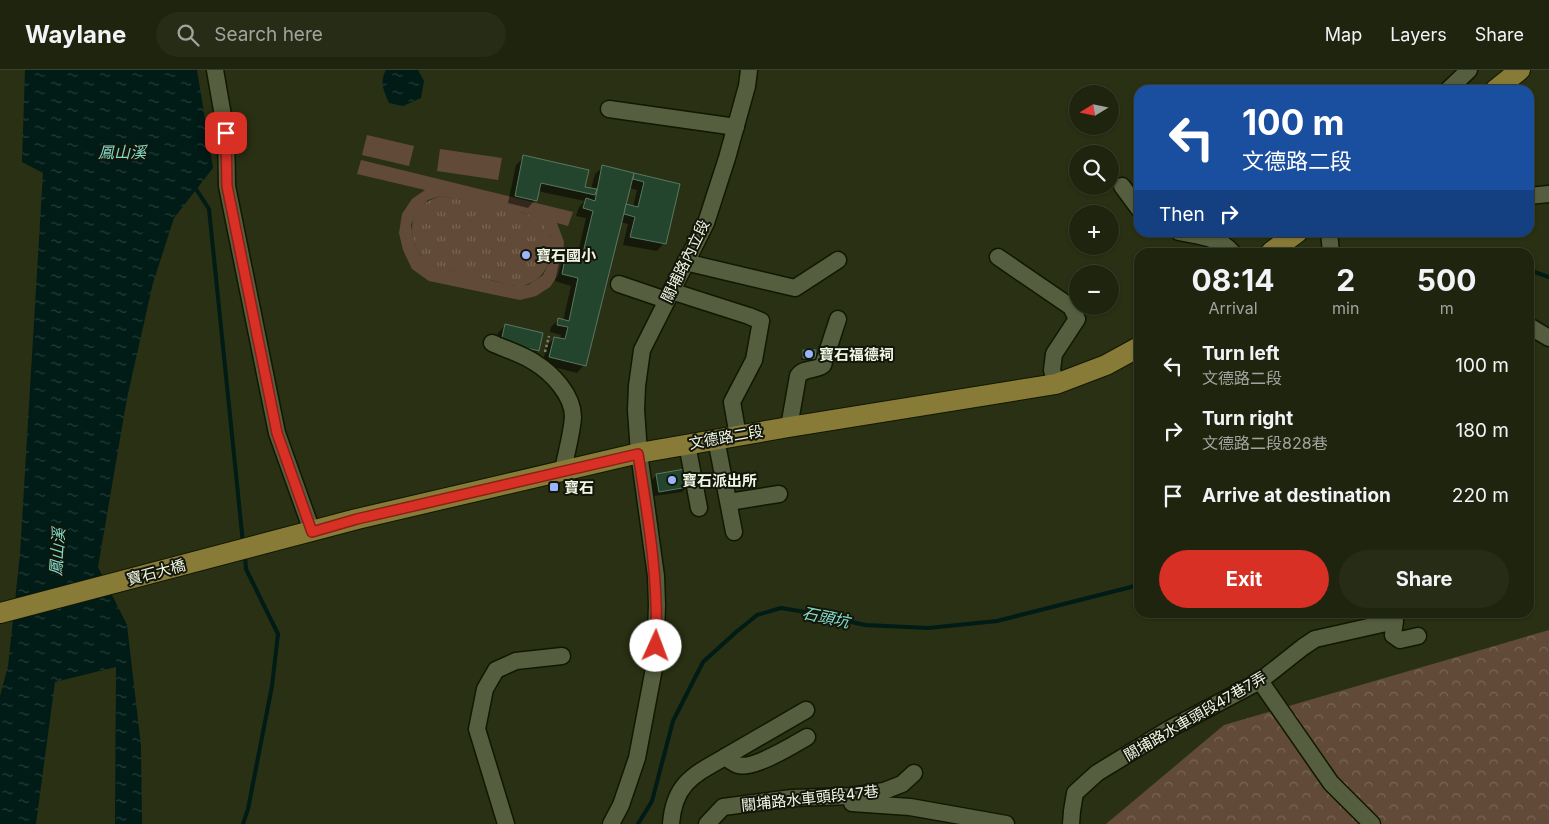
<!DOCTYPE html>
<html lang="en">
<head>
<meta charset="utf-8">
<style>
  :root { --surface:#1f240e; --page:#272c17; --text:#f1f3f6; --muted:#a1a49e; --line:#3c412e; --accent:#d93025 }
  body { margin:0; font-family:Inter,"Noto Sans TC",sans-serif; background:var(--page); color:var(--text); height:100vh; display:flex; flex-direction:column; font-size:19px; white-space:nowrap }
  * { box-sizing:border-box; margin:0 }
  p { font-size:16px; color:var(--muted) }
  .icon { flex:none; width:28px; height:28px; fill:none; stroke:currentColor; stroke-width:2; stroke-linecap:round; stroke-linejoin:round }
  .map { position:relative; flex:1; overflow:hidden }
  .sheet { position:absolute; left:1134px; top:178px; width:400px; height:370px; display:flex; flex-direction:column; background:var(--surface); border-radius:15px; box-shadow:0 1px 4px #0004,0 0 0 1px var(--line) }
  .sheet>* { flex:none }
  .hud { position:absolute; left:1134px; top:15px; width:400px; height:152px; border-radius:15px; box-shadow:0 1px 4px #0004,0 0 0 1px var(--line); background:#1a4fa0; color:#fff; overflow:hidden }
  .needle { width:32px; rotate:260deg }
  .fabs { position:absolute; left:1069px; top:15px; display:grid; gap:10px }
  .fabs a { display:grid; place-items:center; width:50px; height:50px; border-radius:50%; background:var(--surface); box-shadow:0 1px 4px #0004,0 0 0 1px var(--line); font-size:25px }
  .pin { position:absolute; display:grid; place-items:center; width:42px; height:42px; color:#fff; margin:-21px; border-radius:10px; box-shadow:0 2px 8px #0006 }
  .me { position:absolute; width:55px; margin:-28px; rotate:2deg; stroke-linejoin:round; filter:drop-shadow(0 0 4px #0008) }
  .turn { display:flex; align-items:center; gap:18px; height:105px; padding:0 25px; font-size:22px }
  .turn .icon { width:65px; height:65px; stroke-width:2.5 }
  .turn b { display:block; font-size:35px; line-height:42px }
  .then { display:flex; align-items:center; height:48px; padding:0 25px; background:#0003; gap:10px; font-size:19px }
  .eta { display:flex; justify-content:space-evenly; align-items:center; height:85px; text-align:center }
  .eta b { font-size:30px; font-weight:700; line-height:35px }
  .cta { display:flex; gap:10px; margin-top:auto; padding:10px 25px }
  .cta a { flex:1; height:58px; border-radius:30px; background:var(--accent); color:#fff; font-size:20px; font-weight:700; line-height:58px; text-align:center }
  .cta a+a { background:var(--page); color:var(--text) }
  ul { padding:0; list-style:none }
  li { display:flex; align-items:center; gap:15px; height:65px; padding:0 25px }
  li div { flex:1 }
  li b { display:block; font-size:19px }
  li em { font-style:normal }
  header { display:flex; align-items:center; gap:30px; box-sizing:border-box; height:70px; padding:0 25px; background:var(--surface); border-bottom:1px solid var(--line) }
  header strong { font-size:24px }
  nav { display:flex; gap:28px; margin-inline-start:auto; font-size:18px }
  .search { width:350px; height:45px; background:var(--page); display:flex; align-items:center; gap:12px; box-sizing:border-box; padding:0 18px; border-radius:28px; color:var(--muted); font-size:19px }
  .map>svg:first-child { display:block }
</style>
</head>
<body>
<header>
<strong>Waylane</strong>
<div class="search"><svg class="icon" aria-label="search" viewBox="0 0 24 24"><circle cx="10" cy="10" r="6"/><path d="M15 15l6 6"/></svg>Search here</div>
<nav><a>Map</a><a>Layers</a><a>Share</a></nav>
</header>
<div class="map">
<svg width="1549" height="754" viewBox="0 0 1549 754">
  <defs>
    <pattern id="grass-tufts" width="24" height="20" patternUnits="userSpaceOnUse" patternTransform="scale(1.25)"><rect width="24" height="20" fill="#614b38"/><path d="M3 7l-1-3M5 7V3M7 7l1-3M15 17l-1-3M17 17v-4M19 17l1-3" fill="none" stroke="#786655"/></pattern>
    <pattern id="forest-crowns" width="20" height="18" patternUnits="userSpaceOnUse" patternTransform="scale(1.25)"><rect width="20" height="18" fill="#614b38"/><path d="M2 6a3 3 0 1 1 6 0M12 15a3 3 0 1 1 6 0" fill="none" stroke="#786655"/></pattern>
    <pattern id="water-ripples" width="26" height="14" patternUnits="userSpaceOnUse" patternTransform="scale(1.25)"><rect width="26" height="14" fill="#011b16"/><path d="M2 4q2-2 4 0t4 0M15 11q2-2 4 0t4 0" fill="none" stroke="#263d38"/></pattern>
  </defs>
  <rect width="100%" height="100%" fill="#293013"/>
  <path fill="url(#grass-tufts)" d="M 441,126 C 461,130 529,140 541,151 C 561,169 552,205 528,214 C 518,219 505,214 495,211 C 480,208 465,204 451,200 C 445,199 437,198 432,195 C 414,186 407,160 416,142 C 422,133 432,129 441,126 Z"/>
  <path fill="url(#forest-crowns)" d="M 1549,560 L 1549,754 L 1106,754 L 1224,655 Z"/>
  <g fill="#614b38" fill-rule="evenodd">
    <path d="M 367,65 L 414,76 L 409,96 L 362,85 Z"/>
    <path d="M 440,79 L 502,88 L 498,110 L 437,101 Z"/>
    <path d="M 361,90 L 573,142 L 568,156 L 557,153 L 564,172 L 563,187 L 558,205 L 550,217 L 536,226 L 520,230 L 429,211 L 412,199 L 403,180 L 399,163 L 402,144 L 412,129 L 425,120 L 357,104 ZM 441,126 L 524,143 L 541,151 L 551,167 L 551,189 L 543,205 L 528,215 L 514,216 L 432,195 L 420,185 L 414,173 L 411,155 L 417,141 L 428,130 Z"/>
  </g>
  <g fill="url(#water-ripples)">
    <path d="M 25,0 L 197,0 L 213,98 L 174,148 L 153,213 L 127,328 L 98,497 L 127,555 L 141,676 L 142,754 L 115,754 L 116,597 L 55,612 L 36,754 L 0,754 L 0,626 L 8,596 L 20,484 L 43,103 L 22,92 Z"/>
    <path d="M 386,0 L 418,0 L 424,11 L 421,28 L 403,36 L 389,33 C 384,22 379,11 386,0 Z"/>
  </g>
  <g fill="#0007" fill-rule="evenodd">
    <path d="M 524,87 L 583,118 L 591,119 L 595,104 L 603,97 L 678,115 L 664,173 L 657,181 L 623,175 L 628,154 L 621,152 L 584,295 L 577,303 L 542,294 L 547,276 L 554,268 L 560,269 L 561,265 L 550,262 L 551,257 L 559,249 L 563,251 L 571,216 L 555,211 L 559,193 L 567,186 L 577,187 L 586,148 L 576,146 L 579,137 L 585,131 L 537,121 L 535,130 L 528,138 L 508,133 L 516,95 ZM 629,118 L 637,120 L 633,137 L 625,135 Z"/>
    <path d="M 506,255 L 542,264 L 538,281 L 530,289 L 494,280 L 498,263 Z"/>
    <path d="M 804,281 L 814,288 L 812,290 L 801,290 L 802,283 Z"/>
    <path d="M 657,405 L 687,417 L 682,422 L 654,426 L 652,410 Z"/>
  </g>
  <g fill="none" stroke-linecap="round" stroke-linejoin="round">
    <g stroke="#011b16" stroke-width="4">
      <path d="M 194,116 L 209,139 L 243,473"/>
      <path d="M 1529,200 L 1549,207"/>
      <path d="M 243,754 L 248,739 L 272,616 L 278,564 L 246,499 L 245,485"/>
      <path d="M 638,754 L 652,731 L 673,651 L 703,592 L 735,563 L 757,545 L 781,538 L 812,543 L 865,555 L 928,558 L 997,551 L 1139,515"/>
    </g>
  </g>
  <g fill="#24452d" stroke="#5b7761">
    <path d="M 523,85 L 589,100 L 585,117 L 597,119 L 595,125 L 541,113 L 537,131 L 515,126 Z"/>
    <path d="M 602,95 L 634,103 L 586,296 L 549,287 L 554,267 L 565,269 L 568,257 L 557,255 L 558,248 L 569,251 L 578,208 L 562,204 L 566,184 L 582,187 L 593,141 L 583,138 L 586,128 L 595,131 Z"/>
    <path d="M 634,103 L 680,114 L 666,174 L 630,167 L 635,147 L 624,144 L 626,134 L 638,137 L 644,112 L 633,109 Z"/>
    <path d="M 505,254 L 543,263 L 539,281 L 501,272 Z"/>
    <path d="M 803,280 L 816,280 L 815,289 L 803,288 Z"/>
    <path d="M 685,399 L 688,417 L 659,422 L 656,404 Z"/>
  </g>
  <g fill="none" stroke-linecap="round" stroke-linejoin="round">
    <g stroke="#111800" stroke-width="19">
      <g id="minor">
        <path d="M 215,0 L 226,63 L 227,116 L 277,363 L 312,461"/>
        <path d="M 1448,20 L 1469,0"/>
        <path d="M 609,39 L 736,57"/>
        <path d="M 1122,116 L 1139,139"/>
        <path d="M 1529,126 L 1549,124"/>
        <path d="M 1179,162 C 1197,166 1220,167 1232,182"/>
        <path d="M 1329,162 L 1331,182"/>
        <path d="M 998,187 L 1071,237 L 1077,249 L 1054,284 L 1052,300 L 1056,314"/>
        <path d="M 685,192 L 795,218 L 838,190"/>
        <path d="M 619,214 L 666,230"/>
        <path d="M 671,221 L 749,246 L 761,251 L 754,290 L 732,332 L 738,366"/>
        <path d="M 1529,256 L 1549,268"/>
        <path d="M 492,273 C 505,279 522,284 534,292 C 552,303 573,325 573,347 C 572,363 566,384 563,400"/>
        <path d="M 789,357 L 798,306 C 804,297 816,301 823,295 L 838,249"/>
        <path d="M 716,369 L 734,462"/>
        <path d="M 687,374 L 699,438"/>
        <path d="M 729,432 L 779,424"/>
        <path d="M 1260,611 L 1331,713 L 1372,754"/>
        <path d="M 725,687 L 806,640"/>
        <path d="M 852,733 L 910,737 L 1006,754"/>
        <path d="M 506,754 L 477,659 L 485,619 L 496,600 L 516,591 L 562,586"/>
        <path d="M 611,754 L 621,735 L 637,688 L 655,593 L 657,535 L 656,506 L 639,383 L 636,340 L 637,316 L 642,280 L 706,153 L 727,88 L 747,16 L 749,0"/>
        <path d="M 671,754 C 674,714 693,705 725,687 C 728,689 734,694 738,695 C 753,700 793,675 807,667"/>
        <path d="M 707,754 L 723,737 L 792,728 L 852,726 L 884,721 L 902,714 L 914,703"/>
        <path d="M 1071,754 L 1072,741 L 1075,723 L 1097,703 L 1169,659 L 1260,611 L 1303,577 L 1315,569 L 1395,551 L 1393,565 L 1400,570 L 1418,566"/>
      </g>
    </g>
    <g stroke="#111800" stroke-width="22">
      <g id="major">
        <path d="M 1495,20 L 1520,0"/>
        <path d="M 1271,182 L 1298,162"/>
        <path d="M 0,543 L 357,449 L 639,383 L 789,357 L 1056,314 L 1106,295 L 1139,277"/>
      </g>
    </g>
    <path stroke="#7a8168" stroke-width="2.5" stroke-dasharray="2.5 2.5" stroke-linecap="butt" d="M 545,282 L 549,266"/>
    <use href="#minor" stroke="#555e3f" stroke-width="16"/>
    <use href="#major" stroke="#887b38" stroke-width="20"/>
  </g>
  <g fill="none" stroke-linecap="round" stroke-linejoin="round">
    <g stroke="#8d1f18" stroke-width="12">
      <path id="route" d="M 226,63 L 227,116 L 277,363 L 312,462 L 357,449 L 638,384 C 648,447 659,511 656,576"/>
    </g>
    <use href="#route" stroke="#d93025" stroke-width="9"/>
  </g>
  <g fill="#9bb5fd" stroke="#13160a" stroke-width="2">
    <circle cx="526" cy="185" r="5"/>
    <circle cx="809" cy="284" r="5"/>
    <circle cx="672" cy="410" r="5"/>
    <rect x="549" y="412" width="10" height="10" rx="2.5"/>
  </g>
  <g text-anchor="middle" dominant-baseline="central" stroke-width="4" stroke-linejoin="round" paint-order="stroke">
    <g font-size="15" font-weight="bold" fill="#f1f6e4" stroke="#13160a" text-anchor="start">
      <text x="536" y="185">寶石國小</text>
      <text x="819" y="284">寶石福德祠</text>
      <text x="682" y="410">寶石派出所</text>
      <text x="564" y="417">寶石</text>
    </g>
    <g font-size="15" fill="#f1f6e4" stroke="#13160a">
      <text transform="translate(685 191) rotate(-64)">關埔路內立段</text>
      <text transform="translate(726 367) rotate(-10)">文德路二段</text>
      <text transform="translate(156 502) rotate(-15)">寶石大橋</text>
      <text transform="translate(1195 646) rotate(-30)">關埔路水車頭段47巷7弄</text>
      <text transform="translate(810 728) rotate(-6)">關埔路水車頭段47巷</text>
    </g>
    <g font-size="16" font-style="italic" fill="#85dbca" stroke="#13160a">
      <text x="122" y="82">鳳山溪</text>
      <text transform="translate(57 482) rotate(-86)">鳳山溪</text>
      <text transform="translate(826 547) rotate(12)">石頭坑</text>
    </g>
  </g>
</svg>
<div class="fabs">
<a><svg class="needle" viewBox="-14 -14 28 28"><path d="M0-13l5 13h-10z" fill="#e53935"/><path d="M0 13l5-13h-10z" fill="#a1a49e"/></svg></a>
<a><svg class="icon" aria-label="search" viewBox="0 0 24 24"><circle cx="10" cy="10" r="6"/><path d="M15 15l6 6"/></svg></a>
<a>+</a>
<a>−</a>
</div>
<div class="pin" style="left:226px;top:63px;background:#d93025"><svg class="icon" aria-label="arrive" viewBox="0 0 24 24"><path d="M6 21V4h12l-3 4 3 4H6"/></svg></div>
<svg class="me" style="left:656px;top:576px" viewBox="-20 -20 40 40"><circle r="19" fill="#fff"/><path d="M0-13L10 11 0 6-10 11z" fill="#d93025"/></svg>
<div class="hud">
<div class="turn"><svg class="icon" aria-label="left" viewBox="0 0 24 24"><path d="M17 20v-9H6M10 6l-5 5 5 5"/></svg><div><b>100 m</b>文德路二段</div></div>
<div class="then">Then<svg class="icon" aria-label="right" viewBox="0 0 24 24"><path d="M7 20v-9h11M14 6l5 5-5 5"/></svg></div>
</div>
<section class="sheet">
<div class="eta">
<div><b>08:14</b><p>Arrival</p></div>
<div><b>2</b><p>min</p></div>
<div><b>500</b><p>m</p></div>
</div>
<ul>
<li><svg class="icon" aria-label="left" viewBox="0 0 24 24"><path d="M17 20v-9H6M10 6l-5 5 5 5"/></svg><div><b>Turn left</b><p>文德路二段</p></div><em>100 m</em></li>
<li><svg class="icon" aria-label="right" viewBox="0 0 24 24"><path d="M7 20v-9h11M14 6l5 5-5 5"/></svg><div><b>Turn right</b><p>文德路二段828巷</p></div><em>180 m</em></li>
<li><svg class="icon" aria-label="arrive" viewBox="0 0 24 24"><path d="M6 21V4h12l-3 4 3 4H6"/></svg><div><b>Arrive at destination</b></div><em>220 m</em></li>
</ul>
<div class="cta"><a>Exit</a><a>Share</a></div>
</section>
</div>
</body>
</html>
